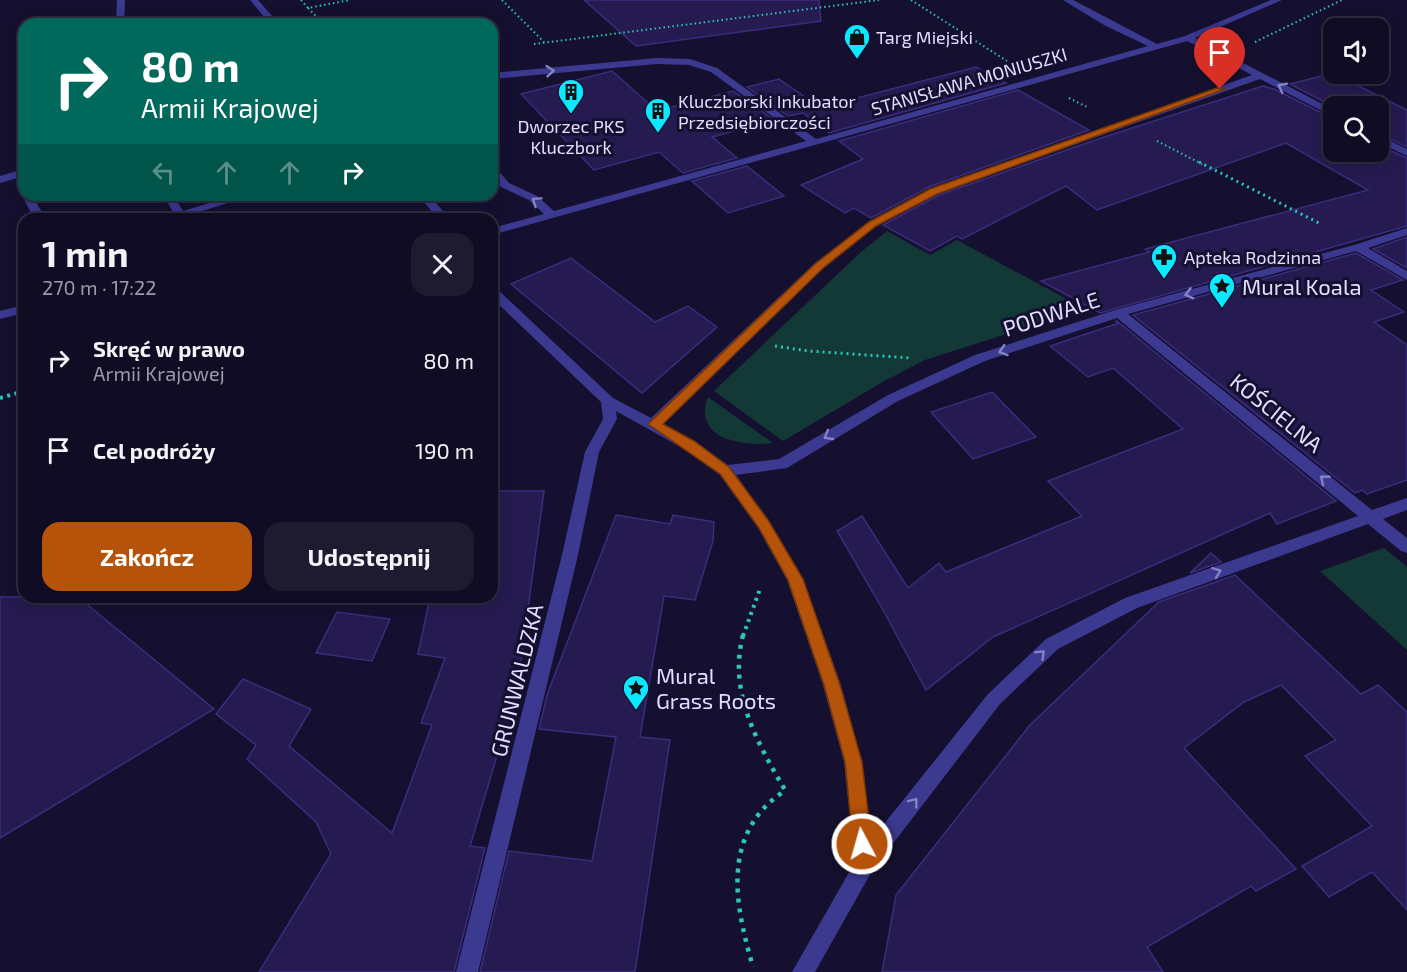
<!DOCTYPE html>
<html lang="pl">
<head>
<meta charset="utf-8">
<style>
  :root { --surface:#100c23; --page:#1e1a30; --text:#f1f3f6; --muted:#9c9ba6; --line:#302c41; --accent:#b45309 }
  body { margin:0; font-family:"Exo 2",sans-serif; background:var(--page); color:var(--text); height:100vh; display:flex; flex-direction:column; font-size:22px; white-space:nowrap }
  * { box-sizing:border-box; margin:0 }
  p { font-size:20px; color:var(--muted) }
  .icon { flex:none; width:33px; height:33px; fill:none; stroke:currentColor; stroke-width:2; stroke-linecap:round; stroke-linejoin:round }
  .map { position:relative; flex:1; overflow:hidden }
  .details { position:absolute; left:18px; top:213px; width:480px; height:390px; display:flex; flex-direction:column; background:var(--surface); border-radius:18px; box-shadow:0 3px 15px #0003,0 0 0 2px var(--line) }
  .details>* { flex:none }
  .top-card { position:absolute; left:18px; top:18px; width:480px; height:183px; border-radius:18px; box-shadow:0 3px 15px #0003,0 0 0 2px var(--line); background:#00695c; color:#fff; overflow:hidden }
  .controls { position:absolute; left:1323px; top:18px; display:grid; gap:12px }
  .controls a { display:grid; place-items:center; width:66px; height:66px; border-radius:12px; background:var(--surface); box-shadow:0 3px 15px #0003,0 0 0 2px var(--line); font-size:30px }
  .pin { position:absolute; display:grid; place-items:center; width:51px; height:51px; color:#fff; margin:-62px -26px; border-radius:50% 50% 50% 0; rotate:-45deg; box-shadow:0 0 6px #0007 }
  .pin .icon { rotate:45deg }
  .me { position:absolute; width:66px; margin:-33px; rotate:354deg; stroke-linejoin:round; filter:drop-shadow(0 0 4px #0008) }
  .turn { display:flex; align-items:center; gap:21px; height:126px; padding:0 24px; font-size:27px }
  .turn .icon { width:78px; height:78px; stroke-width:2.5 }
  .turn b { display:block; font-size:42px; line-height:51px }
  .lanes { display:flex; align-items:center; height:57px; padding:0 24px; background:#0003; justify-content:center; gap:30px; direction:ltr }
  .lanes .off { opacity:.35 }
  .round { display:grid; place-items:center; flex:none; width:63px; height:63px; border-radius:18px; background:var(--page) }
  .overview { display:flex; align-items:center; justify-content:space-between; height:102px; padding:0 24px }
  h1 { font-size:36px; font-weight:700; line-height:45px }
  .cta { display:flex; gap:12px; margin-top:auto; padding:12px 24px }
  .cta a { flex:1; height:69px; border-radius:18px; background:var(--accent); color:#fff; font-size:24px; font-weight:700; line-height:69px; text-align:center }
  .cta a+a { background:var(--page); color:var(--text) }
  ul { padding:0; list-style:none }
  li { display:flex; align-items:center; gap:18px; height:90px; padding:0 24px }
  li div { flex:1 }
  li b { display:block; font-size:22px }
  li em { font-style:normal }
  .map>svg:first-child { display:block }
</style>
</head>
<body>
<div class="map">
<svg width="1407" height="972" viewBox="0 0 1407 972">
  <rect width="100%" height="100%" fill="#15102f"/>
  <g fill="#133937">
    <path d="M 887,231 L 930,255 L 957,240 L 1085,309 L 925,360 L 886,380 L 783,441 L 714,391 L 861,252 Z"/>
    <path d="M 708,397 L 773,443 C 743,447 692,439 708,397 Z"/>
    <path d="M 1384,548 L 1407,567 L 1407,650 L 1320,571 Z"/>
  </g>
  <g fill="#261b51" stroke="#3b2c7e" stroke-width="1.5">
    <path d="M 584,0 L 819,0 L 821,21 L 636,46 Z"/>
    <path d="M 976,67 L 1006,83 L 829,133 L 803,113 L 788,116 L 747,87 L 779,79 L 821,108 L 811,110 Z"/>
    <path d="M 612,71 L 657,111 L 733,91 L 774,120 L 712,137 L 737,158 L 683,173 L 659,152 L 594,170 L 521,94 Z"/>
    <path d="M 1333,73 L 1407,110 L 1407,147 L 1378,133 L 1378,106 L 1334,107 L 1290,84 Z"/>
    <path d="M 1263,86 L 1274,89 L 1334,119 L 1334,152 L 1378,152 L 1378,145 L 1407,158 L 1407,226 L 1100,313 L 1041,281 L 1149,252 L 1145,249 L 1368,190 L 1286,143 L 1097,210 L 1066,186 L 962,239 L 957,236 L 930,251 L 883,225 L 939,195 L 1101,138 Z"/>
    <path d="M 1018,90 L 1089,130 L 929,187 L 871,218 L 854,208 L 845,213 L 801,185 L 863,159 L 839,141 Z"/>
    <path d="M 747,166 L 784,196 L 728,213 L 692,181 Z"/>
    <path d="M 1407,237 L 1407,268 L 1373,249 Z"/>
    <path d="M 1356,253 L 1403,280 L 1371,290 L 1404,312 L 1374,322 L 1407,345 L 1407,480 L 1367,494 L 1362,490 L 1355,493 L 1133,315 Z"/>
    <path d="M 571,258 L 655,322 L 688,306 L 717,327 L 642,393 L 511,284 Z"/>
    <path d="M 1115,321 L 1117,321 L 1336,501 L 1277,524 L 1270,513 L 993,637 L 926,690 L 882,608 L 837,531 L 862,516 L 908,588 L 939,563 L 946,572 L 1082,516 L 1048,481 L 1183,429 L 1113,368 L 1088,377 L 1050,346 L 1119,323 Z"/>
    <path d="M 992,392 L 1036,437 L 973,459 L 931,412 Z"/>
    <path d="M 492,491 L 544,491 L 512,726 L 506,726 L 470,846 L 485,848 L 454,972 L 259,972 L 331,854 L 316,822 L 247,759 L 256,745 L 216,714 L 243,679 L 311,709 L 289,746 L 392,833 L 432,725 L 421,723 L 445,658 L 418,654 L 430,597 L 492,597 Z"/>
    <path d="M 616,515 L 670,524 L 673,515 L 714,522 L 713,541 L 695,600 L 664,596 L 640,737 L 670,740 L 635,972 L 480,972 L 509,851 L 592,861 L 616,737 L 539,729 L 547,695 Z"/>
    <path d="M 1211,553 L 1221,562 L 1190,573 Z"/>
    <path d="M 1235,575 L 1361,694 L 1378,685 L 1407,712 L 1407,910 L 1372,872 L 1329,897 L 1302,866 L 1372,826 L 1305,756 L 1336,740 L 1281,685 L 1244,702 L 1184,748 L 1296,869 L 1256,891 L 1251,886 L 1147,947 L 1163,972 L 882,972 L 896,895 L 1030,725 L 1159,602 Z"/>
    <path d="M 0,597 L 78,597 L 214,709 L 0,838 Z"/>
    <path d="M 337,612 L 390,619 L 372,661 L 316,653 Z"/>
  </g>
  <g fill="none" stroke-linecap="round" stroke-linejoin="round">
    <g stroke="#2ac7bc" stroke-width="2" stroke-dasharray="1.5 3" stroke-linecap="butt">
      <path d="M 301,0 L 308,8 L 350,0"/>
      <path d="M 502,0 L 544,42"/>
      <path d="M 911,0 L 1007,61"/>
      <path d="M 308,8 L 324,24"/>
      <path d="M 1255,42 L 1342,0"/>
      <path d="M 534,44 L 879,0"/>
      <path d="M 1069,98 L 1089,108"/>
      <path d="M 1157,141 L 1202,164"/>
    </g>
    <g stroke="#2ac7bc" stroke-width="3" stroke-dasharray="2 4" stroke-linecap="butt">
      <path d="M 1199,162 L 1319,223"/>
      <path d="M 775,346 L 808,351 L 911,358"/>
    </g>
    <g stroke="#2ac7bc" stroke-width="4" stroke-dasharray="3 4.5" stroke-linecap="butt">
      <path d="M 0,398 L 24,391"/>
      <path d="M 743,636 L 760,589"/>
    </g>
    <path stroke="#2ac7bc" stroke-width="4.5" stroke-dasharray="4 6" stroke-linecap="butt" d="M 743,635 C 728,692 757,742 785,790 C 778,796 770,801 764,808 C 723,853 738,915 753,967"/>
    <g fill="#3b3990" fill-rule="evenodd">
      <path d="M 117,0 L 125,0 L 124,24 L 116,24 Z"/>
      <path d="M 250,0 L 258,0 L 279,24 L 270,24 Z"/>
      <path d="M 1063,0 L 1073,0 L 1157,44 L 1185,36 L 1271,0 L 1282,0 L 1195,38 L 1334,110 L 1334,117 L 1260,79 L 938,193 L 876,226 L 823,269 L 662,424 L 694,441 L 728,465 L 779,459 L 888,395 L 975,355 L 1115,310 L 1354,245 L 1407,228 L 1407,235 L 1368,248 L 1407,271 L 1407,280 L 1356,251 L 1128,314 L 1372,510 L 1407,498 L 1407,510 L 1383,519 L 1407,538 L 1407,553 L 1401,551 L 1368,524 L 1137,608 L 1058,649 L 1000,704 L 872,871 L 815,972 L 792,972 L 855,862 L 844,762 L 823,685 L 787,580 L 758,528 L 720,475 L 684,449 L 616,411 L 617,419 L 599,452 L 578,555 L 478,972 L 456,972 L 562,555 L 585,452 L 603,419 L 601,402 L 492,298 L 492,287 L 496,288 L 613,398 L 651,418 L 815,263 L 868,222 L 930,189 L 1252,75 L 1187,41 L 492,235 L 492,228 L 544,214 L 529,200 L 501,187 L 492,177 L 492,167 L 496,168 L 509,183 L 537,196 L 554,211 L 806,141 L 711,72 L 689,65 L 657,64 L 492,79 L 492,73 L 657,58 L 690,59 L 717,68 L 816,139 L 1148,46 L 1104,25 ZM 1117,318 L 1358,516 L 1125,598 L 1046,639 L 988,694 L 872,839 L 862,762 L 841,685 L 803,579 L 768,520 L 736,475 L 787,468 L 898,401 L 985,361 Z"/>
      <path d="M 1378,135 L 1407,149 L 1407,156 L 1378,142 Z"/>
      <path d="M 24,169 L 24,176 L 0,183 L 0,176 Z"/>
      <path d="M 24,192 L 24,195 L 32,195 L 46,219 L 34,219 L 22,195 Z"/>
      <path d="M 163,195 L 173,195 L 183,211 L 236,195 L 253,195 L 180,218 L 176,217 Z"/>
      <path d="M 418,195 L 429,195 L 450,219 L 438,219 Z"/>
      <path d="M 24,305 L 24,313 L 0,319 L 0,311 Z"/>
    </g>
  </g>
  <defs><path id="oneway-chevron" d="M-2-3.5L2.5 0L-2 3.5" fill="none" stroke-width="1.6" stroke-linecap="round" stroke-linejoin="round" transform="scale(1.5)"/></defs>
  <g stroke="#8683c2">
    <use href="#oneway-chevron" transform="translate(550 71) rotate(-5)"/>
    <use href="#oneway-chevron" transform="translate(1282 87) rotate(-153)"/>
    <use href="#oneway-chevron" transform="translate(536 201) rotate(-146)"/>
    <use href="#oneway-chevron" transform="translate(1189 294) rotate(165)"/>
    <use href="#oneway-chevron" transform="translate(1003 351) rotate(162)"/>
    <use href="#oneway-chevron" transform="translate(828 436) rotate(149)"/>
    <use href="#oneway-chevron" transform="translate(1324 479) rotate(-141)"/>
    <use href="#oneway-chevron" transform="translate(1217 572) rotate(-20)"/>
    <use href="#oneway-chevron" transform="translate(1041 654) rotate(-44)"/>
    <use href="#oneway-chevron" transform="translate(914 802) rotate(-52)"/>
  </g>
  <path fill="#b45309" stroke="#753606" stroke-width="1.5" d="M 1217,88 L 1225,89 L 937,194 L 876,226 L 823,268 L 663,424 L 694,441 L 729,467 L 768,520 L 803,579 L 840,685 L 862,762 L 872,844 L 869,850 L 862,852 L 856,850 L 853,844 L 845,762 L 824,685 L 788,580 L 759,528 L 720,474 L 648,424 L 815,264 L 869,222 L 930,189 Z"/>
  <defs>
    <g id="shop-pin" transform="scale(1.35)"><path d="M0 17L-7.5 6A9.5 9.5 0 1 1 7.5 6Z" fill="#0ae9ff" stroke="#15102f"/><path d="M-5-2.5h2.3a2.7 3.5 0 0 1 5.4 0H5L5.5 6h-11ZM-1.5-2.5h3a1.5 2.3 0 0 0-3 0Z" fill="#111"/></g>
    <g id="building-pin" transform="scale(1.35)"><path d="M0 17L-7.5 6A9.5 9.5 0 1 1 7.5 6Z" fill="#0ae9ff" stroke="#15102f"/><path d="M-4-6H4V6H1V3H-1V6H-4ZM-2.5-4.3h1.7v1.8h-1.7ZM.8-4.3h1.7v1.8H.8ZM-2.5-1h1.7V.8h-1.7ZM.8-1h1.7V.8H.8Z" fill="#111"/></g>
    <g id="pharmacy-pin" transform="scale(1.35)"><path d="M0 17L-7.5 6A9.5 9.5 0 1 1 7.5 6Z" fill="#0ae9ff" stroke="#15102f"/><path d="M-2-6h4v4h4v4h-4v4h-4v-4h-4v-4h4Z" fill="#111"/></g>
    <g id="sight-pin" transform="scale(1.35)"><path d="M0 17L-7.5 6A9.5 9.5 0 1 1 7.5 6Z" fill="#0ae9ff" stroke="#15102f"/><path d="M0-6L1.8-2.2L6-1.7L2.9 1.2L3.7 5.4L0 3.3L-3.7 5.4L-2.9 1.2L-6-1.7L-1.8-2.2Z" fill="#111"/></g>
  </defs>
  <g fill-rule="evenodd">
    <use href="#shop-pin" x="857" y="37"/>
    <use href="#building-pin" x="571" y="92"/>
    <use href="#building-pin" x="658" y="111"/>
    <use href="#pharmacy-pin" x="1164" y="257"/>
    <use href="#sight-pin" x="1222" y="286"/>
    <use href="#sight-pin" x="636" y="688"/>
  </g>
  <g text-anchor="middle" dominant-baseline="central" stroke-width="6" stroke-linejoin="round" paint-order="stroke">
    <g font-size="18" fill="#e2deff" stroke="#15102f" text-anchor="start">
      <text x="876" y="37">Targ Miejski</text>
      <text x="678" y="101">Kluczborski Inkubator<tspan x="678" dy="21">Przedsiębiorczości</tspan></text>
      <text x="571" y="126" text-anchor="middle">Dworzec PKS<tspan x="571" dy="21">Kluczbork</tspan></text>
      <text x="1184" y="257">Apteka Rodzinna</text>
    </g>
    <g font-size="18" fill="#e2deff" stroke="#15102f">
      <text transform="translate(969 81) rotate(-16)">STANISŁAWA MONIUSZKI</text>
    </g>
    <g font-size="22" fill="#e2deff" stroke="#15102f" text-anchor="start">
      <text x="1242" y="286">Mural Koala</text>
      <text x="656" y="675">Mural<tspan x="656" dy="25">Grass Roots</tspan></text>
    </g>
    <g font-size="22" fill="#e2deff" stroke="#15102f">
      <text transform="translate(1051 313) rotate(-18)">PODWALE</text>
      <text transform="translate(1277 412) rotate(39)">KOŚCIELNA</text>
      <text transform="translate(516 680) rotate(-76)">GRUNWALDZKA</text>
    </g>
  </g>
</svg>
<div class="controls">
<a><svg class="icon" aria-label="sound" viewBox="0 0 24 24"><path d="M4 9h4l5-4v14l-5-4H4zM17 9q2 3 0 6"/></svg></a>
<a><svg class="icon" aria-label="search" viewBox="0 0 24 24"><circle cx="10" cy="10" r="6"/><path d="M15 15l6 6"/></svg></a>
</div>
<div class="pin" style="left:1220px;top:89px;background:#d93025"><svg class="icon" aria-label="arrive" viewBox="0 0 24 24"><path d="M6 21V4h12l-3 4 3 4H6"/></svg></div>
<svg class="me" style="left:862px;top:844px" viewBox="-20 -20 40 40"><circle r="17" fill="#b45309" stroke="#fff" stroke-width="3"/><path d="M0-11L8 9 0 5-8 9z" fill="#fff"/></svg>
<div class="top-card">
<div class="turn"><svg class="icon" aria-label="right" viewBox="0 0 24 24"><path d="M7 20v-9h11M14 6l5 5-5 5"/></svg><div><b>80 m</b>Armii Krajowej</div></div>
<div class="lanes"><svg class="icon off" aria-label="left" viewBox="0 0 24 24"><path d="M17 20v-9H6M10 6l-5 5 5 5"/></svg><svg class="icon off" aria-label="ahead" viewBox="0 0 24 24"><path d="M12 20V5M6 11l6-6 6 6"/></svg><svg class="icon off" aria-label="ahead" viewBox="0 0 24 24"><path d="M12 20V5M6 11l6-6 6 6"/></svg><svg class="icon" aria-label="right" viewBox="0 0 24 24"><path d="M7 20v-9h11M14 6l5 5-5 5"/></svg></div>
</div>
<section class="details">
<div class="overview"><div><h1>1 min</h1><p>270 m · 17:22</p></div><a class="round"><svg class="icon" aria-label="close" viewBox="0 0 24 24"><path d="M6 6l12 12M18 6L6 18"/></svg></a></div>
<ul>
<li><svg class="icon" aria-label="right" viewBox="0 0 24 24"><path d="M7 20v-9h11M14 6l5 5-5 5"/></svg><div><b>Skręć w prawo</b><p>Armii Krajowej</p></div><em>80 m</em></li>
<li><svg class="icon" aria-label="arrive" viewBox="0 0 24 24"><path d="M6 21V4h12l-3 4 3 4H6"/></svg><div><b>Cel podróży</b></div><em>190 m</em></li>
</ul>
<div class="cta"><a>Zakończ</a><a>Udostępnij</a></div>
</section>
</div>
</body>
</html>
